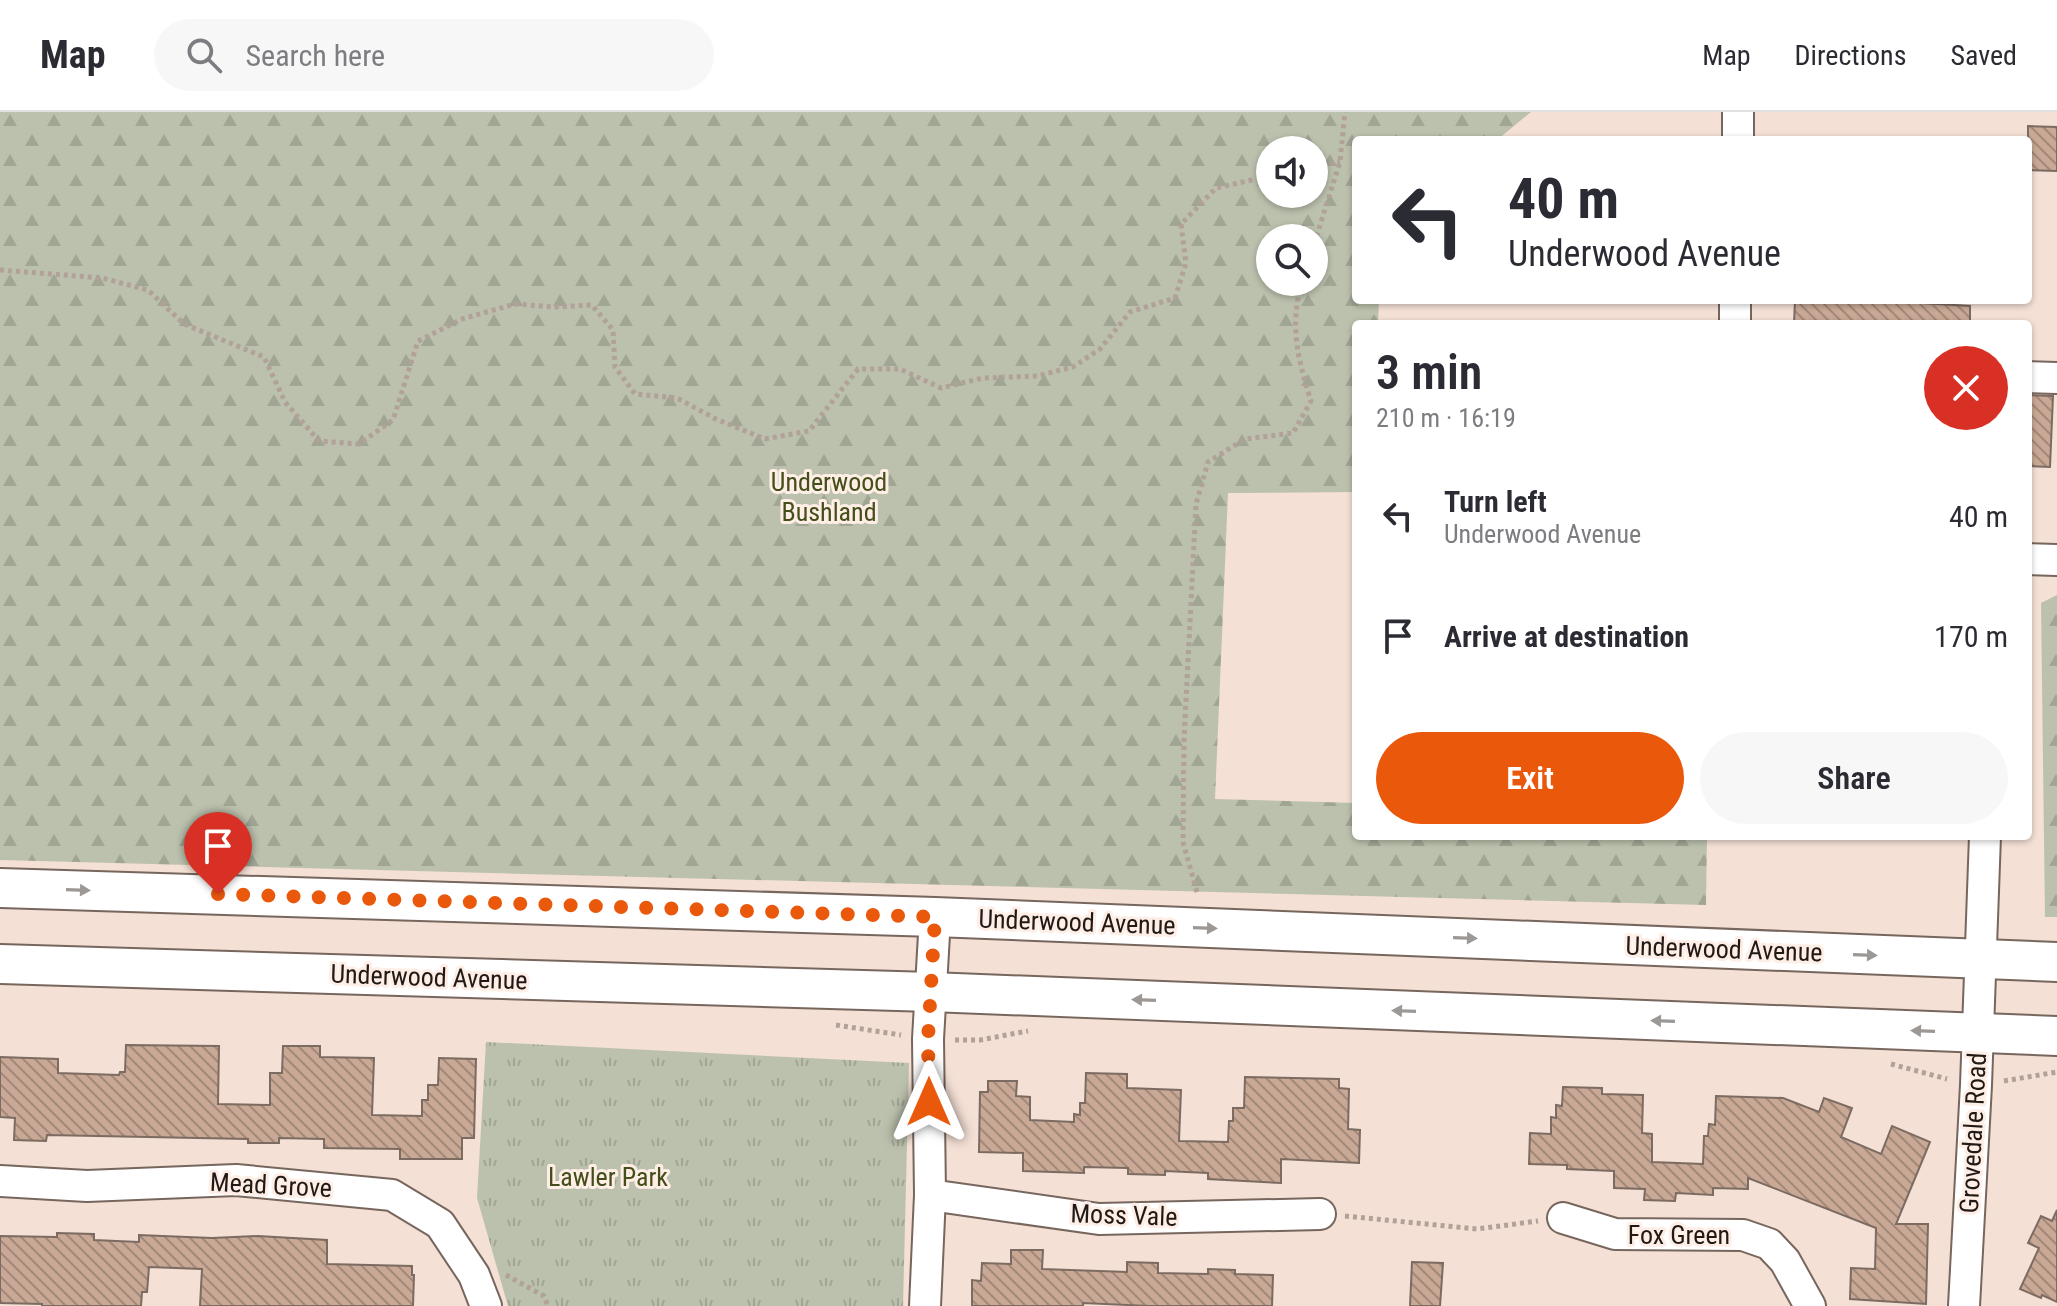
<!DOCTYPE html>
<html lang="en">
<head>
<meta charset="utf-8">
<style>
  :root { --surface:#fff; --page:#f7f7f7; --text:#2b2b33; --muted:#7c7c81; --line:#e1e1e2; --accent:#ea580c }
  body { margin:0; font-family:"Roboto Condensed",sans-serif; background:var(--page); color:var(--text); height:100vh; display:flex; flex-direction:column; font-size:30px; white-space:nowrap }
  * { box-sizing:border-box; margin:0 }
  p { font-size:26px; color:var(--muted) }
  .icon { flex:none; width:44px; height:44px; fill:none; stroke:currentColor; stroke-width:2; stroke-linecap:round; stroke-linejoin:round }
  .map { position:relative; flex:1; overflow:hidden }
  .details { position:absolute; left:1352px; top:208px; width:680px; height:520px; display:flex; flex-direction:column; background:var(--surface); border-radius:8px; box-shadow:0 2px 6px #0004 }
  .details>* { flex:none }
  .banner { position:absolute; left:1352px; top:24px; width:680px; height:168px; border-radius:8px; box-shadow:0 2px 6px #0004; background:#fff; color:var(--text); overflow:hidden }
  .controls { position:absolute; left:1256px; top:24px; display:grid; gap:16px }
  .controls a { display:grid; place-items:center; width:72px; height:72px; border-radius:50%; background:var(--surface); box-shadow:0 2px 6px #0004; font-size:40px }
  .pin { position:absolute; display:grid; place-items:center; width:68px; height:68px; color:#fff; margin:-82px -34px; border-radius:50% 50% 50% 0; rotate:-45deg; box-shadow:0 0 8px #0007 }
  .pin .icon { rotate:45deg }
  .me { position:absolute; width:88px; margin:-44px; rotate:0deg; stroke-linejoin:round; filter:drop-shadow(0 0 6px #0008) }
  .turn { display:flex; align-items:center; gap:28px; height:168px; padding:0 24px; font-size:36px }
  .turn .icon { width:104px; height:104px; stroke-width:2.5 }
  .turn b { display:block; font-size:56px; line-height:68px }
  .round { display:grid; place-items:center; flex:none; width:84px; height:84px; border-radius:42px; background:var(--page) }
  .headline { display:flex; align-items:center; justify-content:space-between; height:136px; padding:0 24px }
  h1 { font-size:48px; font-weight:600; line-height:60px }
  .primary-button { display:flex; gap:16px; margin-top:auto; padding:16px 24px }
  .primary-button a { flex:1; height:92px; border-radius:48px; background:var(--accent); color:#fff; font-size:32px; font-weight:600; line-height:92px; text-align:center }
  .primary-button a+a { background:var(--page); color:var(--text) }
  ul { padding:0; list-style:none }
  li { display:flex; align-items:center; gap:24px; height:120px; padding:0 24px }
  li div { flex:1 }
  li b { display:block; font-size:30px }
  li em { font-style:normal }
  header { display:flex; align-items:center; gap:48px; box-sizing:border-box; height:112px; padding:0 40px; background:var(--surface); border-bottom:2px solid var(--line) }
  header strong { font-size:38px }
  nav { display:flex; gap:44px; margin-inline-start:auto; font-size:28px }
  .search { width:560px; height:72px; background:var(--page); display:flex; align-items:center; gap:20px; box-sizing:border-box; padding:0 28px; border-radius:44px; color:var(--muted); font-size:30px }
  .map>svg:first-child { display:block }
</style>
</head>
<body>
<header>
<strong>Map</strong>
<div class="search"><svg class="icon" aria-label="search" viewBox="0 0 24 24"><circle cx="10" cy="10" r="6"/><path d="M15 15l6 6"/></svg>Search here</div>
<nav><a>Map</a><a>Directions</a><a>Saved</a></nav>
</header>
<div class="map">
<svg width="2057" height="1194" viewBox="0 0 2057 1194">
  <defs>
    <pattern id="forest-firs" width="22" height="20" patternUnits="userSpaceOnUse" patternTransform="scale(2)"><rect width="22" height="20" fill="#bbc1ad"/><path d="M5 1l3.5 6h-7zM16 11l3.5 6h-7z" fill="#a0a594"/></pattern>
    <pattern id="park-tufts" width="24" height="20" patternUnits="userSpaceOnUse" patternTransform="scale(2)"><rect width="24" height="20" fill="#bbc1ad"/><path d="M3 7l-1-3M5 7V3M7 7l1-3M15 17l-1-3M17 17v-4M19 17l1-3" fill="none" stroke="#a0a594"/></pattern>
    <pattern id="building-back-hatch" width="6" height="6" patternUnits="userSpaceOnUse" patternTransform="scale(2)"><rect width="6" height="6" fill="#c9a996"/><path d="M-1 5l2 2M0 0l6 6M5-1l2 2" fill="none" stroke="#a38979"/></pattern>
  </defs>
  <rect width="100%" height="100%" fill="#f4e0d5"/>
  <g fill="url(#forest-firs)" fill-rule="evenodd">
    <path d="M 0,0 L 1531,0 L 1497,28 L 1356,28 L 1356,188 L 1379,188 L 1378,212 L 1356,212 L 1356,380 L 1228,381 L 1215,687 L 1356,691 L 1356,724 L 1707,724 L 1706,793 L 0,748 ZM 1270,38 L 1314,38 L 1314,82 L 1270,82 ZM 1270,126 L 1314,126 L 1314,170 L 1270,170 Z"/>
    <path d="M 2057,483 L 2057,805 L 2045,805 L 2041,491 Z"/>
  </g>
  <path fill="url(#park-tufts)" d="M 486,930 L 909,951 L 903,1194 L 508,1194 L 477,1086 Z"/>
  <g fill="url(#building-back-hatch)" stroke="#7c6b61" stroke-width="2">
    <path d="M 2028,14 L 2057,15 L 2057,59 L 2028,58 Z"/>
    <path d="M 1795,188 L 1906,188 L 1906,190 L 1970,194 L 1970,212 L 1794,212 Z"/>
    <path d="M 2028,283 L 2053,284 L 2050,355 L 2028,354 Z"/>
    <path d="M 126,933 L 219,934 L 218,992 L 270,993 L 270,961 L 282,961 L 283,934 L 320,934 L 320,945 L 374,946 L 372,1003 L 422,1004 L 422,988 L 428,988 L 428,973 L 438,973 L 439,946 L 476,947 L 474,1026 L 462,1026 L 462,1047 L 400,1047 L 400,1037 L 324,1036 L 324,1027 L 279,1026 L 279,1031 L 248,1031 L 248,1027 L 47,1023 L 46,1029 L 14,1028 L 15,1006 L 0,1005 L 0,945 L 58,947 L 58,961 L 119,963 L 120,960 L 125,960 Z"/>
    <path d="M 1086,961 L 1127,962 L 1127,976 L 1181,978 L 1179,1029 L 1228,1030 L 1229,1009 L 1233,1009 L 1233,996 L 1244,996 L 1245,965 L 1339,967 L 1339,976 L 1349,977 L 1348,1017 L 1360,1018 L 1359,1051 L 1281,1047 L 1281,1071 L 1208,1067 L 1208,1061 L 1165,1059 L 1165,1063 L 1128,1062 L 1128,1056 L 1084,1055 L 1084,1061 L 1023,1059 L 1023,1041 L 979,1040 L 980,980 L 988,980 L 988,969 L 1017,969 L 1016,984 L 1030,985 L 1030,1008 L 1074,1010 L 1074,1002 L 1080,1003 L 1080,991 L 1085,991 Z"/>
    <path d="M 1563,975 L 1602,976 L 1602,982 L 1643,983 L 1642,1021 L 1652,1022 L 1652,1050 L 1703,1052 L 1704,1024 L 1708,1024 L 1709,1012 L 1715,1013 L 1716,984 L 1783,986 L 1819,1000 L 1824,986 L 1852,996 L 1841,1025 L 1881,1042 L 1892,1014 L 1930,1030 L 1896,1112 L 1928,1112 L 1926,1192 L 1850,1187 L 1851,1156 L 1875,1157 L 1876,1116 L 1748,1066 L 1748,1077 L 1713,1076 L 1713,1083 L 1676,1081 L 1675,1089 L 1644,1088 L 1645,1077 L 1614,1076 L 1614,1059 L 1567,1057 L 1567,1053 L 1529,1052 L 1530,1021 L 1551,1022 L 1551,1005 L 1556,1006 L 1556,993 L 1562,994 Z"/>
    <path d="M 2057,1098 L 2057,1190 L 2042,1183 L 2041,1186 L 2020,1177 L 2039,1136 L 2028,1131 L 2041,1104 L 2052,1109 Z"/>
    <path d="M 57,1121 L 94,1122 L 94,1128 L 139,1130 L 139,1123 L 212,1126 L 258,1124 L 327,1128 L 327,1152 L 412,1154 L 412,1163 L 414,1163 L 413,1194 L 200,1194 L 202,1157 L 149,1155 L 147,1180 L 142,1180 L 141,1194 L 42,1194 L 42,1192 L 0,1191 L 0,1124 L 57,1125 Z"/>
    <path d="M 1011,1138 L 1043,1138 L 1042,1157 L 1127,1160 L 1127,1150 L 1158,1151 L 1158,1161 L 1208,1162 L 1208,1157 L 1235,1158 L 1235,1162 L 1273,1163 L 1272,1194 L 1149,1194 L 1083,1191 L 1083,1194 L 972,1194 L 972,1168 L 981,1169 L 982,1151 L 1011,1152 Z"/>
    <path d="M 1412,1150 L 1443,1151 L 1440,1194 L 1410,1194 Z"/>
  </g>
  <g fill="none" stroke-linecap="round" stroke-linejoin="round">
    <g stroke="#77665d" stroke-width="34">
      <g id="minor">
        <path d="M 1738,28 L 1738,0"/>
        <path d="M 1735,212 L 1735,188"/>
        <path d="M 2028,265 L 2057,266"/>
        <path d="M 2028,447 L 2057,448"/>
        <path d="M 0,1069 L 87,1074 L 236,1068 L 392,1083 L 440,1112 L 474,1163 L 486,1194"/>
        <path d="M 930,1083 L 1099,1107 L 1320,1102"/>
        <path d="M 1563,1106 L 1615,1122 L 1743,1123 L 1769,1132 L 1785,1149 L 1810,1194"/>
        <path d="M 925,1194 L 930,1083 L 928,927 L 935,805"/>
        <path d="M 1964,1194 L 1976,973 L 1985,724"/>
      </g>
    </g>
    <g stroke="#77665d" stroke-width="42">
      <g id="major">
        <path d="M 0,776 L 935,805 L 2057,850"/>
        <path d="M 0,852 L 931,880 L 2057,924"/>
      </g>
    </g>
    <g stroke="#b1a199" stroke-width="5" stroke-dasharray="4 4" stroke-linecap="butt">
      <path d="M 1314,55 L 1340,50"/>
      <path d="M 1314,132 L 1340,50 L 1345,0"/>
      <path d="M 0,158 L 102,166 L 148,178 L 184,212 L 264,245 L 285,290 L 319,329 L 359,332 L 393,308 L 418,229 L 462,207 L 515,192 L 555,195 L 592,193 L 613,218 L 615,255 L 635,282 L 677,286 L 716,307 L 765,327 L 809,319 L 858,257 L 900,257 L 941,276 L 983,266 L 1037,264 L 1073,255 L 1100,237 L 1130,200 L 1175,186 L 1186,151 L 1181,112 L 1216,76 L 1270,64"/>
      <path d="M 1197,780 L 1183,730 L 1184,628 L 1196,392 L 1208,350 L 1245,327 L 1293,321 L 1311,289 C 1298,248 1289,213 1302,170"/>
      <path d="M 836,913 L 901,923"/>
      <path d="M 955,928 L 980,928 L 1028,919"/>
      <path d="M 1891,952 L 1947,967"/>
      <path d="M 2004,969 L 2057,960"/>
      <path d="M 1345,1104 L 1477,1117 L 1538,1109"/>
      <path d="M 506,1163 L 544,1184 L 548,1194"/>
    </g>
    <use href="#minor" stroke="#fff" stroke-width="30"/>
    <use href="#major" stroke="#fff" stroke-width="38"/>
  </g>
  <defs><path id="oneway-solid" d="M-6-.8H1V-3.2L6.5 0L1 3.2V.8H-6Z" transform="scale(2)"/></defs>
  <g fill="#9b9896">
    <use href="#oneway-solid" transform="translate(78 778) rotate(2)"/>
    <use href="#oneway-solid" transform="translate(1205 816) rotate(2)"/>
    <use href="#oneway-solid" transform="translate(1465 826) rotate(2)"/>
    <use href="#oneway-solid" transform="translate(1865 843) rotate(2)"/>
    <use href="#oneway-solid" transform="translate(1144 888) rotate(-178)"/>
    <use href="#oneway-solid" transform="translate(1404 899) rotate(-178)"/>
    <use href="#oneway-solid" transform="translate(1663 909) rotate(-178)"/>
    <use href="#oneway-solid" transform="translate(1923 919) rotate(-178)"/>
  </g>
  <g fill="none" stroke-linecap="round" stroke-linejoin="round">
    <path stroke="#ea580c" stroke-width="14" stroke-dasharray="0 25.2" d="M 218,782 L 935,805 L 928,927 L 929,990"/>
  </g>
  <g text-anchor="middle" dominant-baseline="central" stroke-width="6" stroke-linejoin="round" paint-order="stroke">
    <g font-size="26" fill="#434e1a" stroke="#feeee6">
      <text x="829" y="370">Underwood<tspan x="829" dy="30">Bushland</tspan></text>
      <text x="608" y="1065">Lawler Park</text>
    </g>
    <g font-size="26" fill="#201916" stroke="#feeee6">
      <text transform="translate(1077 810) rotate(2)">Underwood Avenue</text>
      <text transform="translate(1724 837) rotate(2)">Underwood Avenue</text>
      <text transform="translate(429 865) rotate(2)">Underwood Avenue</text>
      <text transform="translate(1973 1021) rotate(-87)">Grovedale Road</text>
      <text transform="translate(271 1073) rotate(3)">Mead Grove</text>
      <text transform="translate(1124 1103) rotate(2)">Moss Vale</text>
      <text x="1679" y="1123">Fox Green</text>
    </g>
  </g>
</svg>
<div class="controls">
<a><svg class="icon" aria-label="sound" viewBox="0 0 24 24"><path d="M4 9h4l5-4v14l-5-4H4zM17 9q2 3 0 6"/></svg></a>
<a><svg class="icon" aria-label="search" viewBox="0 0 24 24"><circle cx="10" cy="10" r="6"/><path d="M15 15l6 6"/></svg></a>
</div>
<div class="pin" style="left:218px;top:782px;background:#d93025"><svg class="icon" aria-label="arrive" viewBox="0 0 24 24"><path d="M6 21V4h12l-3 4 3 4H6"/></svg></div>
<svg class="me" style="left:929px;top:990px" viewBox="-20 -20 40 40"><path d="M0-17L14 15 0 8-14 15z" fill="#ea580c" stroke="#fff" stroke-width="4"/></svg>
<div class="banner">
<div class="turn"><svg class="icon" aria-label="left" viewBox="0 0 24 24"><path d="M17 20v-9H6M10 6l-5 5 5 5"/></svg><div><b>40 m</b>Underwood Avenue</div></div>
</div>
<section class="details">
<div class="headline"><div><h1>3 min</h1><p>210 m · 16:19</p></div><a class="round" style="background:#d93025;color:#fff"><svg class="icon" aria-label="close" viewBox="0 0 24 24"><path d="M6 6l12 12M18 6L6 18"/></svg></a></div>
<ul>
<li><svg class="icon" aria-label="left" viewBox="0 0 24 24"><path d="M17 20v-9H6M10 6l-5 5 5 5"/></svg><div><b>Turn left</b><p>Underwood Avenue</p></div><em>40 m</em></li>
<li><svg class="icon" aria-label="arrive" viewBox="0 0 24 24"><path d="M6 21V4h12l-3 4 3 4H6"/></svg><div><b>Arrive at destination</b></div><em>170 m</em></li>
</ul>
<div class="primary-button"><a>Exit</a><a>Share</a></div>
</section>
</div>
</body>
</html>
